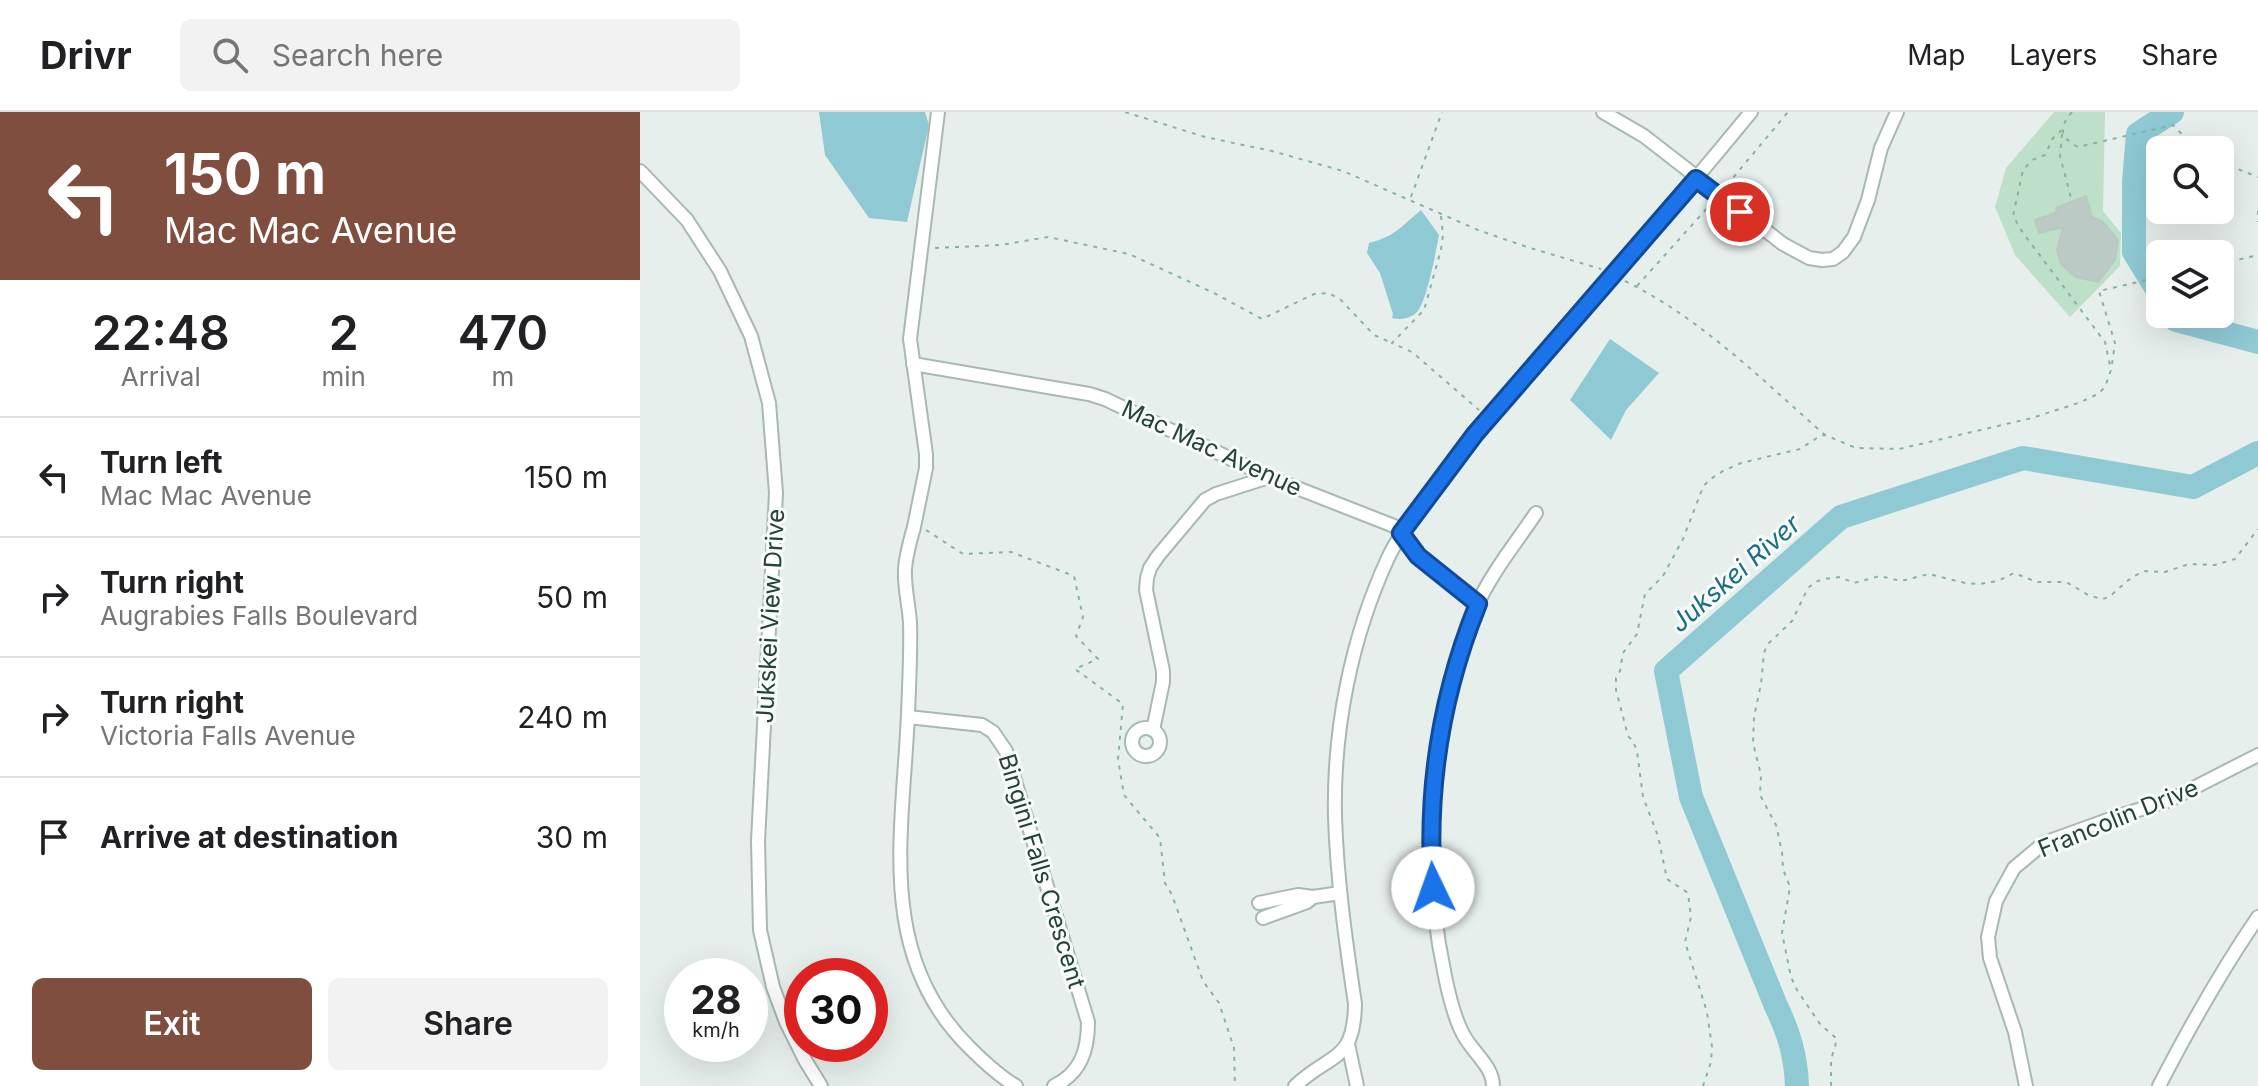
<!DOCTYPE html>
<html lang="en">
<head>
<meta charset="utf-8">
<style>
  :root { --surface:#fff; --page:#f2f2f2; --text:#202124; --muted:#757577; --line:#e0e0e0; --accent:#7f4e3f }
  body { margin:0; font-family:Inter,sans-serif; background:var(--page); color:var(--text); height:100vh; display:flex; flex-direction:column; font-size:30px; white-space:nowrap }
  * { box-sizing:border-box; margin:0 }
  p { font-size:26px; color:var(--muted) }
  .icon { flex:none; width:44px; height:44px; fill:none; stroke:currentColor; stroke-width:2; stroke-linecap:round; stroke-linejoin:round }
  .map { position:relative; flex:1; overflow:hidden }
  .drawer { display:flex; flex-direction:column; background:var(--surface); width:640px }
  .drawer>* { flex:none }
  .banner { background:#7f4e3f; color:#fff; overflow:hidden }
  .fabs { position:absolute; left:1506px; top:24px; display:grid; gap:16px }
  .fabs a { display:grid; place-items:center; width:88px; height:88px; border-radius:12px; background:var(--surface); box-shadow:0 8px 32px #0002; font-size:40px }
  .speed { position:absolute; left:24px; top:846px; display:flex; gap:16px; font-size:40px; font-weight:700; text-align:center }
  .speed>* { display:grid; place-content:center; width:104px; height:104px; border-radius:50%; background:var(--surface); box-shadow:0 8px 32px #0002; line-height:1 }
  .speed small { font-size:20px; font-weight:400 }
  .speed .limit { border:12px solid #d22; background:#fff; color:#111 }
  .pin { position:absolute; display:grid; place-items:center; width:68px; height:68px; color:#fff; margin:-34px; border:4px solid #fff; border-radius:50%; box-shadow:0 2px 8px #0007 }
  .me { position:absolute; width:88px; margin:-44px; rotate:357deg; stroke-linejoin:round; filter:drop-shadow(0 0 6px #0008) }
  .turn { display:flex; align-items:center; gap:28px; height:168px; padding:0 32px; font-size:36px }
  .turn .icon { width:104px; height:104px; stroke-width:2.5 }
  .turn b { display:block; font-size:56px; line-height:68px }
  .eta { display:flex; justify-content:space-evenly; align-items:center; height:136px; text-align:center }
  .eta b { font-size:48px; font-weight:600; line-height:56px }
  .primary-button { display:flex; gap:16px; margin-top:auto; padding:16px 32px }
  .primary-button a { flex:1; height:92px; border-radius:12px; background:var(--accent); color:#fff; font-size:32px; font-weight:600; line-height:92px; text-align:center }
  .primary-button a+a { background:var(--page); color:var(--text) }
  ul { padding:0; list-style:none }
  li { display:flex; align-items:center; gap:24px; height:120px; padding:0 32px; border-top:2px solid var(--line) }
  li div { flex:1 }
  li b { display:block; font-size:30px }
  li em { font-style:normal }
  header { display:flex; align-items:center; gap:48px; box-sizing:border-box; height:112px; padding:0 40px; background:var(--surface); border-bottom:2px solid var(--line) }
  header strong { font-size:38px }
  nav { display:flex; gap:44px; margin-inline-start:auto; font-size:28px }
  .search { width:560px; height:72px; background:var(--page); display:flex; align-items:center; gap:20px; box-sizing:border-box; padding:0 28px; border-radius:12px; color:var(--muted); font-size:30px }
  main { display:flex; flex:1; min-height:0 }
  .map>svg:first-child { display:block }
</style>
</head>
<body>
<header>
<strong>Drivr</strong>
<div class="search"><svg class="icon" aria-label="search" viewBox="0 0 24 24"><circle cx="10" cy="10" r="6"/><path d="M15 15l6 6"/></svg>Search here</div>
<nav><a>Map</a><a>Layers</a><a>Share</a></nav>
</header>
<main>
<section class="drawer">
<div class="banner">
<div class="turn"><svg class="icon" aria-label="left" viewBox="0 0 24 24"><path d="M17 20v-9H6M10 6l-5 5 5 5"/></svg><div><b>150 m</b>Mac Mac Avenue</div></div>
</div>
<div class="eta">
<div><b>22:48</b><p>Arrival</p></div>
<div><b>2</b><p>min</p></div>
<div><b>470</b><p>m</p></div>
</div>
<ul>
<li><svg class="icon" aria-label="left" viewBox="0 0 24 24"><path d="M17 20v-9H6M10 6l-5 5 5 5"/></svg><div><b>Turn left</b><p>Mac Mac Avenue</p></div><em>150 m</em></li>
<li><svg class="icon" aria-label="right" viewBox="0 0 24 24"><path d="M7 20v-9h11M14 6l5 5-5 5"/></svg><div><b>Turn right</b><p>Augrabies Falls Boulevard</p></div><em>50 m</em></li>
<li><svg class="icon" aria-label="right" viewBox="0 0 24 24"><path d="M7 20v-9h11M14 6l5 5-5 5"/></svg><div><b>Turn right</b><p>Victoria Falls Avenue</p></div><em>240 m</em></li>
<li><svg class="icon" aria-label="arrive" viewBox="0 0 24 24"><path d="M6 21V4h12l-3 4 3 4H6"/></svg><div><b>Arrive at destination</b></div><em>30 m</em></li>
</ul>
<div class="primary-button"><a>Exit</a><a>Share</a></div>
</section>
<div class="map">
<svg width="1618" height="974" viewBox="0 0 1618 974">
  <rect width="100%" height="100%" fill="#e6efeb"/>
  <path fill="#bfe0c8" d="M 1414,0 L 1465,0 L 1463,99 L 1481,121 L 1480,154 L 1430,205 L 1375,143 L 1355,95 L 1366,56 Z"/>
  <g fill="#8ec9d4">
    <path d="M 179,0 L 285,0 L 289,13 L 267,110 L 229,106 L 185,43 Z"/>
    <path d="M 781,98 L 799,123 C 796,139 787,189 777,200 C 770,207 761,208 752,206 L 753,202 L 740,161 L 727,141 L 729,131 C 754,125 762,114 781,98 Z"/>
    <path d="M 970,227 L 1019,261 L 986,298 L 971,328 L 930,288 Z"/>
  </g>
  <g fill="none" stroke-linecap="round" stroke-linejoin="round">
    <g stroke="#8ec9d4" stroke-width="24">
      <path d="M 1520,182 L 1494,140 L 1494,70 L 1498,22 L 1532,0"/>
      <path d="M 1533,202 L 1536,208 L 1618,230"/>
      <path d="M 1157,974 C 1156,944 1149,921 1136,894 L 1051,685 L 1026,559 L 1201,405 L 1383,346 L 1553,375 L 1618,341"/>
    </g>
  </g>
  <path fill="#bbcac4" stroke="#b8c9c2" stroke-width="2" d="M 1446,84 L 1452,105 L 1462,109 L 1478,128 L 1475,148 L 1458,170 L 1436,165 L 1421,152 L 1417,138 L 1423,115 L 1399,121 L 1395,108 L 1417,100 L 1416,96 Z"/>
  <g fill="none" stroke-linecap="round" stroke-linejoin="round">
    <g stroke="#a8b8b2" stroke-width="16">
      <g id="minor">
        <path d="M 298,0 L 270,227 L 286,342 L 286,356 C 282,376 278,396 274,415 C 270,429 266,443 265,457 C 264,475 269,493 270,511 C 271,541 269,573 268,602 C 263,720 235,843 330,936 C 344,950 359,964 376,974"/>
        <path d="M 963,0 L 1004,24 L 1143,132 L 1169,146 L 1182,148 L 1193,147 L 1203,140 L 1214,125 L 1228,88 L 1241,36 L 1257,0"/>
        <path d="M 0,59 L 47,108 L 80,159 L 111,224 L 129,291 L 136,381 L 118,729 L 120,818 L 133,875 L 146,910 L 165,948 L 181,974"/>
        <path d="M 273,252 L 449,282 L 465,287 L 629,365 L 754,414 L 761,421 L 778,444 L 838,492"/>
        <path d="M 268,605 L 342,613 L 353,620 L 366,639 L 448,910 C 448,938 441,961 414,974"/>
        <circle cx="506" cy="630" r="14"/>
        <path d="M 513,618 L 523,570 L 523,559 L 506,478 L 507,466 L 510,456 L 518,444 L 565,388 L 576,382 L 629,365"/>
        <path d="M 619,791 L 658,783 L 673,785 L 700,781"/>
        <path d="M 623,806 L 667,790 L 673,785"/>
        <path d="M 708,932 L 717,974"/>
        <path d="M 655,974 C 691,940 714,951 715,892 C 706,831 697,768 695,705 C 693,618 711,526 748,446 C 757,426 771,408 784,390 C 819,340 859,295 899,249 C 971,167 1042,84 1111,0"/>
        <path d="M 853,974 C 853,954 832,940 823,922 C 814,905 809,884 805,864 C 782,757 787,644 821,539 C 826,524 830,508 837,493 C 852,460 876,431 896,401"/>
        <path d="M 1386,974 L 1375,920 L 1350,846 L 1348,825 L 1356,789 L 1374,756 L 1404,731 L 1476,705 L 1530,688 L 1618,643"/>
        <path d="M 1519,974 C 1549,916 1581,859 1618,805"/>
      </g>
    </g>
    <g stroke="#86b3a5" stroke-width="2" stroke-dasharray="4 6" stroke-linecap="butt">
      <path d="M 485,0 L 565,25 L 632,39 L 703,59 L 838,118 L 887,135 L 961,157"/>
      <path d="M 1432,0 C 1419,15 1419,25 1438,35 L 1533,13 L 1557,38"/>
      <path d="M 1422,22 L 1420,44 L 1431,86"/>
      <path d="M 1580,50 L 1618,65"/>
      <path d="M 1087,73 L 1148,0"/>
      <path d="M 771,85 L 802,0"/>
      <path d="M 1618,99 L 1618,110"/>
      <path d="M 801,104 L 803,123 L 801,138 L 784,198 L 752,231 L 772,240 L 839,298"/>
      <path d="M 295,136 L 361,133 L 408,125 L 489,142 L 574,181 L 622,207 L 674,182 L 688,181 L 700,187 L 734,223 L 752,231"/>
      <path d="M 1580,152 L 1618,143"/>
      <path d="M 985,169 C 1062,207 1122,268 1185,323"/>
      <path d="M 997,174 L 1070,93"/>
      <path d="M 1472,252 L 1475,231 L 1459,179 L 1520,165"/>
      <path d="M 286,418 L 323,442 L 371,440 L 434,464 L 443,505 L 436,524 L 458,547 L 435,557 L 483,592 L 478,647 L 484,683 L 520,726 L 525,771 L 532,783 L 563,869 L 579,891 L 594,936 L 595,974"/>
      <path d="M 1063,974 L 1071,950 L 1072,935 L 1067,900 L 1045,830 L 1051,805 L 1048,781 L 1027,767 L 1018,724 L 1003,685 L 997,639 L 993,629 L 988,624 L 976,578 L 976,566 L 980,559 L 983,541 L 997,522 L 1005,482 L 1023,464 L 1043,427 L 1063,375 L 1069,368 L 1083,359 L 1101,351 L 1160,337 L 1180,324 L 1185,323 L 1216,336 L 1259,337 L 1392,306 L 1441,290 L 1458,282 L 1465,275 L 1471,258 L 1465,230 L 1383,121 L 1373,104 L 1383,58 L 1392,48 L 1405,43 L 1413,26 L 1423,17"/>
      <path d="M 1191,974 L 1191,948 L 1197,927 L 1180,912 L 1157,878 L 1151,865 L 1142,821 L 1150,775 L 1143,757 L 1142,740 L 1136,713 L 1120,683 L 1121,663 L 1113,631 L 1114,605 L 1121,572 L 1124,541 L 1127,533 L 1152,509 L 1168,476 L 1175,470 L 1185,467 L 1200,465 L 1214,471 L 1240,464 L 1261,469 L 1289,462 L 1325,471 L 1339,472 L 1358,469 L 1374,461 L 1397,470 L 1426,470 L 1450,484 L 1463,487 L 1469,485 L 1492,465 L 1505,459 L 1525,460 L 1549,452 L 1575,453 L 1595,447 L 1618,417"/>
    </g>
    <use href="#minor" stroke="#fff" stroke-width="12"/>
  </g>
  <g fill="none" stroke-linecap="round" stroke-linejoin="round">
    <g stroke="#114b97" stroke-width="20">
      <path id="route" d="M 793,776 C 786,678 801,583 838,492 L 778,444 L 761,421 L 835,322 L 1056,67 L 1100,100"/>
    </g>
    <use href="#route" stroke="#1a73e8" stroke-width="14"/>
  </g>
  <g text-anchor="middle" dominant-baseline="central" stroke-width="6" stroke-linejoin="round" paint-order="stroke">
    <g font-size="24" fill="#24423a" stroke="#f7fbf9">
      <text transform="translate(572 336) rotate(25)">Mac Mac Avenue</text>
      <text transform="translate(130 504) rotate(-87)">Jukskei View Drive</text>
      <text transform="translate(1478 706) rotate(-22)">Francolin Drive</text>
      <text transform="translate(402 759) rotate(73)">Bingini Falls Crescent</text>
    </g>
    <g font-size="26" font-style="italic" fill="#1c6f80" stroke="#f7fbf9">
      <text transform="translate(1095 461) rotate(-41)">Jukskei River</text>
    </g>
  </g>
</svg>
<div class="fabs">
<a><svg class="icon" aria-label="search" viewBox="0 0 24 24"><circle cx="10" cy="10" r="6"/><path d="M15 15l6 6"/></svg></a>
<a><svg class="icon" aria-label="layers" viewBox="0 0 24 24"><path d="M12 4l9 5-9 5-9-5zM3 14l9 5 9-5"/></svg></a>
</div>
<div class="speed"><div>28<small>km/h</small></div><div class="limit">30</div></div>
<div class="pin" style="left:1100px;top:100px;background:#d93025"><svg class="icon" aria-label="arrive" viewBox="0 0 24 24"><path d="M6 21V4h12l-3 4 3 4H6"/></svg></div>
<svg class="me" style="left:793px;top:776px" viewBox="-20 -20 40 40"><circle r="19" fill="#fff"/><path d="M0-13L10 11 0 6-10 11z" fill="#1a73e8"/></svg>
</div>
</main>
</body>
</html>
